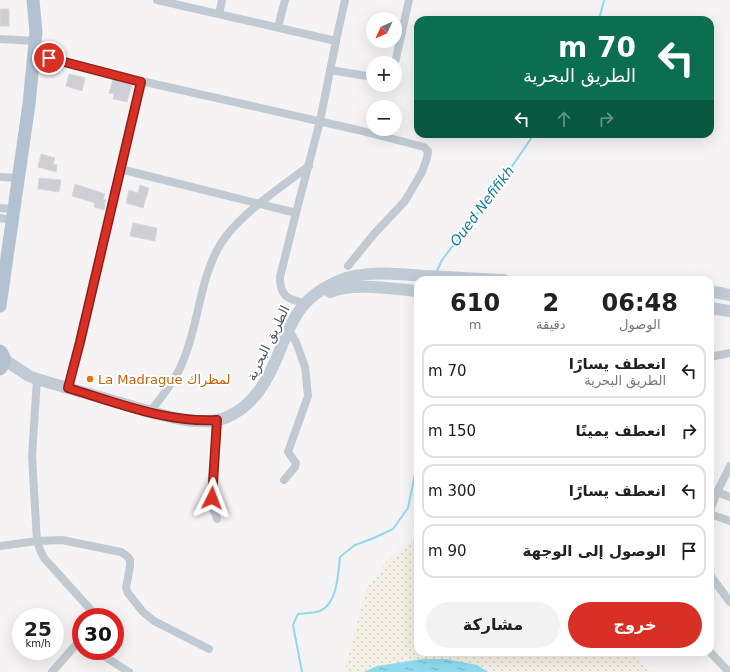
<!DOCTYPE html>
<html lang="ar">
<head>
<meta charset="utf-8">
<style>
  :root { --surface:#fff; --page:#f2f2f2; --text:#202124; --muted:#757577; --line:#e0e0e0; --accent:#d93025 }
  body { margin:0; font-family:"DejaVu Sans","Noto Naskh Arabic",sans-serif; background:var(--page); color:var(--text); direction:rtl; height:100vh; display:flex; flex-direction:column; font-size:15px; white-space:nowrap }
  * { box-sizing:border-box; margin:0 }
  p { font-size:13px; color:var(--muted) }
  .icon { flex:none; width:22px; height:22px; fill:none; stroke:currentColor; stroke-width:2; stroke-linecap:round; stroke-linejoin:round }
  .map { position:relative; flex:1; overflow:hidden; direction:ltr }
  .panel { position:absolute; left:414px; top:276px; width:300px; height:380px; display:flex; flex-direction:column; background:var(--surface); border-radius:12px; box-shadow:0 4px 16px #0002; direction:rtl }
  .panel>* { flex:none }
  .top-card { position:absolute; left:414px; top:16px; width:300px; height:122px; border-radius:12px; box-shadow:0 4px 16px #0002; direction:rtl; background:#0b6e4f; color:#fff; overflow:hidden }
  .needle { width:26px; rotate:226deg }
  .fabs { position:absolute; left:366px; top:12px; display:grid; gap:8px }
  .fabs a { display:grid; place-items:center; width:36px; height:36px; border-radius:50%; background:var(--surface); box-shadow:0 4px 16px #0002; font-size:20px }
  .speed { position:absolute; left:12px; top:608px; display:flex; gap:8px; font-size:20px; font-weight:700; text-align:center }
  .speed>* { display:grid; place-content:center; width:52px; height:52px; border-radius:50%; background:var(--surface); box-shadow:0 4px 16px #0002; line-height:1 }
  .speed small { font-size:10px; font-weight:400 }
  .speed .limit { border:6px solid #d22; background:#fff; color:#111 }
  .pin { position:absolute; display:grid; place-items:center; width:34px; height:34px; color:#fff; margin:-17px; border:2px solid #fff; border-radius:50%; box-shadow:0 1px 4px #0007 }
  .me { position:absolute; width:44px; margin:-22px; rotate:3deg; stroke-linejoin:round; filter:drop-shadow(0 0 3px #0008) }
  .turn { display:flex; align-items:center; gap:14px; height:84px; padding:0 12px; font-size:18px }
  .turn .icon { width:52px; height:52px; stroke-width:2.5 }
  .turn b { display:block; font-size:28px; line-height:34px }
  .lanes { display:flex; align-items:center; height:38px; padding:0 12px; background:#0003; justify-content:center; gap:20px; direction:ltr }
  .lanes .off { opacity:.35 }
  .eta { display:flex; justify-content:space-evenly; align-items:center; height:68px; text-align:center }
  .eta b { font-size:24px; font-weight:800; line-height:28px }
  .cta { display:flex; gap:8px; margin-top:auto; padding:8px 12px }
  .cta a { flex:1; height:46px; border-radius:24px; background:var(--accent); color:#fff; font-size:16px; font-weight:800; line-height:46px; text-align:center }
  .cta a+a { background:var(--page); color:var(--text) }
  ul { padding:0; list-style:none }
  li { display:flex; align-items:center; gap:12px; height:54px; margin:0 8px 6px; padding:0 4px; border:2px solid var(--line); border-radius:12px }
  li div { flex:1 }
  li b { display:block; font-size:15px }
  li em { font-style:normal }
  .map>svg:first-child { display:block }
</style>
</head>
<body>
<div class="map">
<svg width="730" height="672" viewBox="0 0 730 672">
  <defs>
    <pattern id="sand-dots" width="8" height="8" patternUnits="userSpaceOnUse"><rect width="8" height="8" fill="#f5f0e5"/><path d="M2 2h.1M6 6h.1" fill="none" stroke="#d4d0c7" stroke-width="1.8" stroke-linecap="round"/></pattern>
    <pattern id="water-ripples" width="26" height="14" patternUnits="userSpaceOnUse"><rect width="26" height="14" fill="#90daee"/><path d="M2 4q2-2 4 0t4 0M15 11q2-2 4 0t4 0" fill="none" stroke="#78b4c4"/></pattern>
  </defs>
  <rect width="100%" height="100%" fill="#f5f3f3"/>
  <path fill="url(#sand-dots)" d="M 418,536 L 418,652 L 628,652 L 651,672 L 488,672 L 477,665 L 377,666 L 364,672 L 344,672 L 366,590 L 383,565 L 397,552 Z"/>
  <path fill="url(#water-ripples)" d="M 423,659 L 447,659 L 477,665 L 488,672 L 364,672 L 377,666 Z"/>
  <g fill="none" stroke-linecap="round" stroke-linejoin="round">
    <g stroke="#90daee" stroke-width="2">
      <path d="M 599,20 L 604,0"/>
      <path d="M 436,273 L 442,260 L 498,187 L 534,134"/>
      <path d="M 302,672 L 293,625 L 298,614 C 304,613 315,613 320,611 C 338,603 338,573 340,557 L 355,545 L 374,538 L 393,529 L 408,508 L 418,460"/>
    </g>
  </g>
  <g fill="#cdcfd5" stroke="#d7d9de">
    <rect x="0" y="9" width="9" height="17"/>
    <path d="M 69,74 L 85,78 L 82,91 L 66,86 Z"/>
    <path d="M 113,79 L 132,84 L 127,102 L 113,99 L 114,94 L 109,93 Z"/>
    <path d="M 41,154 L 55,158 L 53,164 L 57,165 L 56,172 L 38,167 Z"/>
    <path d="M 39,178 L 61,180 L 59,192 L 38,189 Z"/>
    <path d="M 75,184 L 105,194 L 103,199 L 106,200 L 104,204 L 105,204 L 104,210 L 94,207 L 95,203 L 72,196 Z"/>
    <path d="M 140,185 L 149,188 L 143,208 L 126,203 L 129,190 L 138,193 Z"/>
    <path d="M 133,223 L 157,228 L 155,241 L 130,236 Z"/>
  </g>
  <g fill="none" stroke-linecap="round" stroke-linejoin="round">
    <g stroke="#c1cad2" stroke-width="8">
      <path d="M 157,0 L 336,41"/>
      <path d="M 219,14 L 222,0"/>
      <path d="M 278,27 L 285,0"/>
      <path d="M 0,39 L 35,41"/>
      <path d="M 34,54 L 141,81 L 358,130 L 424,147 L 428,151 L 427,158 L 422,172 L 405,201 L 374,234 L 348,266"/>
      <path d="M 395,63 L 409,0"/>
      <path d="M 330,70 L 373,77"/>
      <path d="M 120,169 L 296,213"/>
      <path d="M 0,177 L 18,178"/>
      <path d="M 0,208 L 14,209"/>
      <path d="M 0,218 L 12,220"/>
      <path d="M 304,303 C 287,299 280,296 280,277 L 296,213 L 320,121 L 336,41 L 345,0"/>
      <path d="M 710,357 L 730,353"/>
      <path d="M 37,379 L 32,456 L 37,541 L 40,550 L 44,558 L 90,609 L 93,617"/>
      <path d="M 68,388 L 80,342 L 141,81"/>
      <path d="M 150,412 C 162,396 176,380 183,361 C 199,324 199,280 220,245 C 237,216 281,187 309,166"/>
      <path d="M 217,420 L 212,498 L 213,508 L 217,519"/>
      <path d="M 284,480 L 295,467 L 296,463 L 288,452 L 308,396 L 305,367 L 296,342 L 288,329"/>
      <path d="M 717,492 L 730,497"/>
      <path d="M 710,511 L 717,492 L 730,466"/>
      <path d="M 710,514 L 730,521"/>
      <path d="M 0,546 L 37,541 L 62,540 L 121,552 L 127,556 L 130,560 L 130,566 L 126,588 L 128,593 L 143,612 L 154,621 L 209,649"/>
      <path d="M 710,575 L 730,602"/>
      <path d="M 96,651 L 129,672"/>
      <path d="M 710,652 L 729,672"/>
      <path d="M 52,672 L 81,639"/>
    </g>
    <g stroke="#c1cbd6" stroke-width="12">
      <path d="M 710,291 L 730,295"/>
      <path d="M 330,292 C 352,282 393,289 418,291"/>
      <path d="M 710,308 L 730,311"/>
      <path d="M 5,360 L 29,376 L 37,379 C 67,388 97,396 127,405 C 155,413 196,428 225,418 C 255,406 269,378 280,350 C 294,314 304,295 341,280 C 367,270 398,274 425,276 C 451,277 477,279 504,280"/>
    </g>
    <g stroke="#b3c2d1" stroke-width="13">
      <path d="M 0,306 L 29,104 L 36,32 L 33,0"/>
      <path d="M 0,351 C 6,357 6,363 0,369"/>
    </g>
  </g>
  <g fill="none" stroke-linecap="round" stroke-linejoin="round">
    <g stroke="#8d1f18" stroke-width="10">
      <path id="route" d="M 49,58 L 141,82 L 80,342 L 68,388 C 115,402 167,423 217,420 L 212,498"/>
    </g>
    <use href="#route" stroke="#d93025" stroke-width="7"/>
  </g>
  <circle fill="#e8710a" stroke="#fff" stroke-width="1.5" cx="90" cy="379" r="4"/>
  <g text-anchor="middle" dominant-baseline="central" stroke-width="4" stroke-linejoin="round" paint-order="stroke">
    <g font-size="13" fill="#4a5661" stroke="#fff">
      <text transform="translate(268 343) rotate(-64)">الطريق البحرية</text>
    </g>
    <g font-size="13" fill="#c56008" stroke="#fff" text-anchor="start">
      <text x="98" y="379">La Madrague لمظراك</text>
    </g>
    <g font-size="14" font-style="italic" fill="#0c7c9b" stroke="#fff">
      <text transform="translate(482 206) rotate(-53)">Oued Nefifikh</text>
    </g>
  </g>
</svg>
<div class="fabs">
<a><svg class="needle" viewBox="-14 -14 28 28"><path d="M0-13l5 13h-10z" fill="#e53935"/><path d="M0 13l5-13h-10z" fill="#757577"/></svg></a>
<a>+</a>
<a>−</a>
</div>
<div class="speed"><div>25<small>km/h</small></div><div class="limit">30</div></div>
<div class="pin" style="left:49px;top:58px;background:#d93025"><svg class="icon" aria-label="arrive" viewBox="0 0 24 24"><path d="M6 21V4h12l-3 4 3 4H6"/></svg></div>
<svg class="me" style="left:212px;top:498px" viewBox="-20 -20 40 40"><path d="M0-17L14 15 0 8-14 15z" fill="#d93025" stroke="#fff" stroke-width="4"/></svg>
<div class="top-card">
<div class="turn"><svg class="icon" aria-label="left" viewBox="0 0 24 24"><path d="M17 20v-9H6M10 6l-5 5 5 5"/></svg><div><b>70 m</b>الطريق البحرية</div></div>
<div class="lanes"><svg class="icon" aria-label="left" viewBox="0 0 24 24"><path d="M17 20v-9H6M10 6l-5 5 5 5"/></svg><svg class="icon off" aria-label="ahead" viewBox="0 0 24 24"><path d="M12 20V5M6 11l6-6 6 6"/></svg><svg class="icon off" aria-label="right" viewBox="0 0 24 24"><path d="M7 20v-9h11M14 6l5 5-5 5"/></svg></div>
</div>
<section class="panel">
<div class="eta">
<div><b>06:48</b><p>الوصول</p></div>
<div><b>2</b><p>دقيقة</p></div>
<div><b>610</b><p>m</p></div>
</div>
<ul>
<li><svg class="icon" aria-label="left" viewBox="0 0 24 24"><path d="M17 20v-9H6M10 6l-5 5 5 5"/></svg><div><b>انعطف يسارًا</b><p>الطريق البحرية</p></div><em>70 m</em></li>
<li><svg class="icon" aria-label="right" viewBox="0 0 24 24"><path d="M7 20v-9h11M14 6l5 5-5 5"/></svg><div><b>انعطف يمينًا</b></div><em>150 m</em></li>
<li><svg class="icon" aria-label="left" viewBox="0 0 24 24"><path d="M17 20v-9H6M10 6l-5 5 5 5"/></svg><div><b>انعطف يسارًا</b></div><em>300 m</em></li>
<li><svg class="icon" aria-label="arrive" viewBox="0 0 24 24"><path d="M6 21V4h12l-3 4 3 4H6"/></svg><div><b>الوصول إلى الوجهة</b></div><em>90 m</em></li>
</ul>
<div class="cta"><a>خروج</a><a>مشاركة</a></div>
</section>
</div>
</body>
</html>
